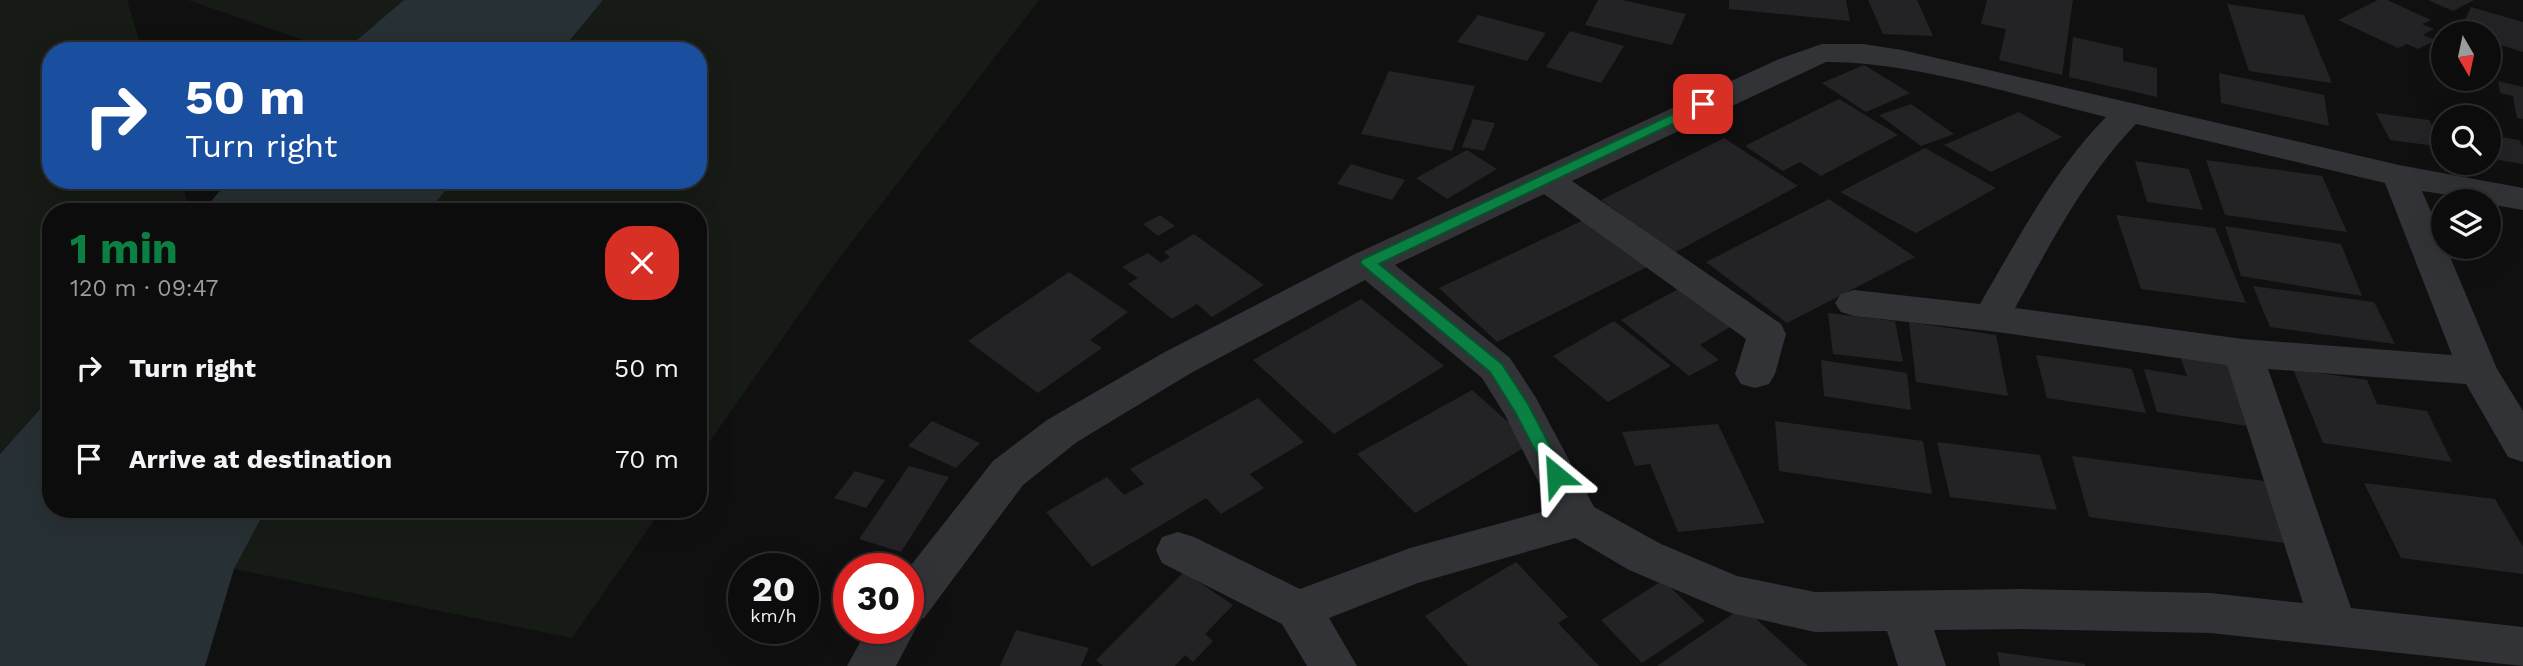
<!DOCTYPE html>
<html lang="en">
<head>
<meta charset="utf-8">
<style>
  :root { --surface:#0c0c0d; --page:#151516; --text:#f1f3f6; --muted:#9a9b9d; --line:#2c2c2e; --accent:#0b8043 }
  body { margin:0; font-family:"Work Sans",sans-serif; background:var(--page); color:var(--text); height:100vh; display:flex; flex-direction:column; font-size:26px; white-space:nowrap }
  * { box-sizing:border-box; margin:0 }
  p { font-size:23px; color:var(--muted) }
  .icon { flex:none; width:38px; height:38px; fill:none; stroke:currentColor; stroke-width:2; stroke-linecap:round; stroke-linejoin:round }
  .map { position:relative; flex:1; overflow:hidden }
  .panel { position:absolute; left:42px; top:203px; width:665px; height:315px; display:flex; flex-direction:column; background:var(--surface); border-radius:28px; box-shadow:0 7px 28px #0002,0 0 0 2px var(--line) }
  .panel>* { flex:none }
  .top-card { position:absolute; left:42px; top:42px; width:665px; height:147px; border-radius:28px; box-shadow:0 7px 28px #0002,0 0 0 2px var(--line); background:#1a4fa0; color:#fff; overflow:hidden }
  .needle { width:46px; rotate:171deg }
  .fabs { position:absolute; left:2431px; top:21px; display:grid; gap:14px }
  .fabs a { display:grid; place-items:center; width:70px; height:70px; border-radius:50%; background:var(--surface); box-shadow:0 7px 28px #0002,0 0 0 2px var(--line); font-size:35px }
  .speed { position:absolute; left:728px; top:553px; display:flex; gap:14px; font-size:35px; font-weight:700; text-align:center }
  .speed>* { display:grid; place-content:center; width:91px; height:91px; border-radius:50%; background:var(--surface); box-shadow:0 7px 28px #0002,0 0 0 2px var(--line); line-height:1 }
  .speed small { font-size:18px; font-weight:400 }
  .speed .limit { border:10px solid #d22; background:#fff; color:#111 }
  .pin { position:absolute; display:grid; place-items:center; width:60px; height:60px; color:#fff; margin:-30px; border-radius:14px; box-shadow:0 4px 10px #0006 }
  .me { position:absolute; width:77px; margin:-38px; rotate:333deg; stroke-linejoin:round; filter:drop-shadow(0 0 5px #0008) }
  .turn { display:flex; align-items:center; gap:24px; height:147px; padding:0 28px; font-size:32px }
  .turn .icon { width:91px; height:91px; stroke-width:2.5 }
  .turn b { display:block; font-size:49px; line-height:60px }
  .round { display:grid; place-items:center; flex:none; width:74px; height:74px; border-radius:28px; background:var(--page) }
  .head { display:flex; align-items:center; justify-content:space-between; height:119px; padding:0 28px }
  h1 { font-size:42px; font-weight:700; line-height:52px; color:var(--accent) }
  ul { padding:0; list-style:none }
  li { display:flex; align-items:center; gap:21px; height:91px; padding:0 28px }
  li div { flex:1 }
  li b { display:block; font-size:26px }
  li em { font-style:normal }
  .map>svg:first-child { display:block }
</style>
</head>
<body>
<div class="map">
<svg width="2523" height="666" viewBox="0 0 2523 666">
  <rect width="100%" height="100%" fill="#101011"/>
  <g fill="#171b16">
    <path d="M 0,0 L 127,0 L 142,51 L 51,51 L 51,180 L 181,180 L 190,212 L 51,212 L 51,397 L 0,454 Z"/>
    <path d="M 188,0 L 404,0 L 344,51 L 335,51 Z"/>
    <path d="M 603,0 L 1039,0 L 834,265 L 698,458 L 698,212 L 428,212 L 454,180 L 698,180 L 698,51 L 561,51 Z"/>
    <path d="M 266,509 L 662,509 L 572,638 L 234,569 Z"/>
  </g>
  <g fill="#273034">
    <path d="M 404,0 L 603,0 L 561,51 L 344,51 Z"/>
    <path d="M 229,180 L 454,180 L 428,212 L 202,212 Z"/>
    <path d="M 51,397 L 51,509 L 266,509 L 234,569 L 205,666 L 0,666 L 0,454 Z"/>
  </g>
  <g fill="#232325">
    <path d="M 1598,0 L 1622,0 L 1686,14 L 1672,45 L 1585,25 Z"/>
    <path d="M 1729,0 L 1846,0 L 1850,21 L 1729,9 Z"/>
    <path d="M 1868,0 L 1917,0 L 1933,36 L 1883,34 Z"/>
    <path d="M 1987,0 L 2073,0 L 2062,75 L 1999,60 L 2006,29 L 1981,24 Z"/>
    <path d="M 2378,0 L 2387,0 L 2431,20 L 2422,24 L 2434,29 L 2423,35 L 2436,40 L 2418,49 L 2407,44 L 2398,48 L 2338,20 Z"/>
    <path d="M 2428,0 L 2474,0 L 2453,11 Z"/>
    <path d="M 2227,4 L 2304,15 L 2332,83 L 2249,71 Z"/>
    <path d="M 2471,7 L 2523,22 L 2523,52 L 2488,41 L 2488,33 L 2459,32 Z"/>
    <path d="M 1478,15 L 1546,33 L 1527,61 L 1457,42 Z"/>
    <path d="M 1570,31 L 1624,46 L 1601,83 L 1546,67 Z"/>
    <path d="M 2073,37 L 2123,48 L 2123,61 L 2157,68 L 2157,97 L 2069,77 Z"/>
    <path d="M 1864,65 L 1910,93 L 1866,112 L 1822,83 Z"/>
    <path d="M 1389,71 L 1475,86 L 1452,151 L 1361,134 Z"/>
    <path d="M 2219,73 L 2324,95 L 2329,126 L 2221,103 Z"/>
    <path d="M 2498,81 L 2523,87 L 2523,119 L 2517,118 L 2513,96 L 2500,93 Z"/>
    <path d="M 1839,99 L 1898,135 L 1821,176 L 1800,162 L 1783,171 L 1745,146 Z"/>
    <path d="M 1911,104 L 1954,134 L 1921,146 L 1879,115 Z"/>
    <path d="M 2019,112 L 2062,137 L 1991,172 L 1944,145 Z"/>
    <path d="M 2376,113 L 2429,120 L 2443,147 L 2390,140 Z"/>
    <path d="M 1473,119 L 1495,123 L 1484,151 L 1462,147 Z"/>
    <path d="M 2488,135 L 2519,140 L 2523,147 L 2523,164 L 2498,160 L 2488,142 Z"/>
    <path d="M 1724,138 L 1798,186 L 1674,253 L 1601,200 Z"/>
    <path d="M 1925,148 L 1996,188 L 1916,233 L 1840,192 Z"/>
    <path d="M 1467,150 L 1497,169 L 1447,199 L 1416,178 Z"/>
    <path d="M 2206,160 L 2322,176 L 2347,232 L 2225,215 Z"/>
    <path d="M 2135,161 L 2189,169 L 2203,210 L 2147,202 Z"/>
    <path d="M 1351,164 L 1405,180 L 1392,200 L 1337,184 Z"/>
    <path d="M 1829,199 L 1915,257 L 1787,323 L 1706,262 Z"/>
    <path d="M 1160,215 L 1175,226 L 1158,236 L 1143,224 Z"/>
    <path d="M 2116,215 L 2215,228 L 2246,303 L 2141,289 Z"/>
    <path d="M 1590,217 L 1651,265 L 1497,342 L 1439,288 Z"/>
    <path d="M 2225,226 L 2341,244 L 2362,296 L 2241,276 Z"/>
    <path d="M 1194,234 L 1264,285 L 1212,317 L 1197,304 L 1172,319 L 1128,284 L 1138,278 L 1122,267 L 1148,253 L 1161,263 L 1170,257 L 1164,252 Z"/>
    <path d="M 1069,272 L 1128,312 L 1090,340 L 1102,348 L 1038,393 L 968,341 Z"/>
    <path d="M 2253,286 L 2374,302 L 2395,344 L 2270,327 Z"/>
    <path d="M 1680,288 L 1730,327 L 1700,345 L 1719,360 L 1689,376 L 1621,320 Z"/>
    <path d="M 1361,299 L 1444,366 L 1334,434 L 1253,360 Z"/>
    <path d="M 1828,313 L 1895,321 L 1903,362 L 1833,354 Z"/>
    <path d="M 1614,321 L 1671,366 L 1608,402 L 1553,356 Z"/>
    <path d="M 1909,322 L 1996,335 L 2008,396 L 1916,382 Z"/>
    <path d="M 2179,353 L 2239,361 L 2254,427 L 2157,412 L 2144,369 L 2187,376 Z"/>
    <path d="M 2036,355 L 2132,369 L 2146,413 L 2047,398 Z"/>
    <path d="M 1821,360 L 1907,373 L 1911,410 L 1824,396 Z"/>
    <path d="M 2293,369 L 2367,380 L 2377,404 L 2427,411 L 2452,462 L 2323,443 Z"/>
    <path d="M 1472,390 L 1532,443 L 1415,513 L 1357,454 Z"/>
    <path d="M 1258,398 L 1304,442 L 1250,474 L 1264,488 L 1221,514 L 1206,498 L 1092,567 L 1046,512 L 1107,477 L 1124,495 L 1144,484 L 1130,469 Z"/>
    <path d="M 932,421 L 980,443 L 956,468 L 908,446 Z"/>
    <path d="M 1775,421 L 1923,441 L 1932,494 L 1779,471 Z"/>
    <path d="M 1718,424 L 1765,523 L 1678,532 L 1650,464 L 1635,466 L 1622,432 Z"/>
    <path d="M 1937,442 L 2040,455 L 2057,510 L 1950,497 Z"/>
    <path d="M 2072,456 L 2272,482 L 2299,545 L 2089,517 Z"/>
    <path d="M 909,466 L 949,477 L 901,552 L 859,539 Z"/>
    <path d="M 855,471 L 885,480 L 866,508 L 834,498 Z"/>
    <path d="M 2364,483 L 2495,499 L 2523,547 L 2523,574 L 2401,558 Z"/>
    <path d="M 1516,562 L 1568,617 L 1558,623 L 1599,666 L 1468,666 L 1425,616 Z"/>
    <path d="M 1184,572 L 1233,605 L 1205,634 L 1213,641 L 1193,662 L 1185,655 L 1175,666 L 1103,666 L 1096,660 Z"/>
    <path d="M 1663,580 L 1705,621 L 1642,663 L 1601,620 Z"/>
    <path d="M 1743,607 L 1808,666 L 1657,666 Z"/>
    <path d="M 1016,630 L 1089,648 L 1081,666 L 1000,666 Z"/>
    <path d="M 1997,652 L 2085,664 L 2085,666 L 2000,666 Z"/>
  </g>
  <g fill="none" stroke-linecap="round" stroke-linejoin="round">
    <path fill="#313336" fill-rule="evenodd" d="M 1822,44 L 1863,44 L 1902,50 L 2399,165 L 2523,188 L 2523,210 L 2488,204 L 2488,201 L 2422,191 L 2443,240 L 2443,247 L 2446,247 L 2497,369 L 2523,411 L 2523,462 L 2508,457 L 2466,384 L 2268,369 L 2351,608 L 2523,627 L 2523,666 L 2210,633 L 2022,629 L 1934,630 L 1946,666 L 1898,666 L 1887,631 L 1815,632 L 1731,613 L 1629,570 L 1575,538 L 1418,583 L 1329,618 L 1357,666 L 1307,666 L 1282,624 L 1162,563 L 1156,550 L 1162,537 L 1178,532 L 1194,537 L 1300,589 L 1410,548 L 1552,509 L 1505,415 L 1482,378 L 1365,280 L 1191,373 L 1077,442 L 1023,485 L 924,618 L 913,622 L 916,628 L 896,666 L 847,666 L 868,628 L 908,628 L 908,569 L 993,461 L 1047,420 L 1163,353 L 1355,254 L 1779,59 ZM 1826,62 C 1916,62 2018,96 2106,117 C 2053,171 2018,239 1980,304 L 1854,290 L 1841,294 L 1835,303 L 1841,312 L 1854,316 L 1990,331 L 2227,365 L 2303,603 L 2210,593 L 2022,589 L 1815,592 L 1737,576 L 1661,544 L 1594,507 L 1536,398 L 1510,358 L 1395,265 L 1544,194 L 1746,339 L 1735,374 L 1741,384 L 1755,388 L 1769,384 L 1775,374 L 1786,334 L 1781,324 L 1572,181 ZM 2136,124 L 2385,183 L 2452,355 L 2243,339 L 2015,308 C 2051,243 2084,178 2136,124 Z"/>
  </g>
  <path fill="#0b8043" stroke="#07532c" stroke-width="2" d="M 1703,100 L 1708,102 L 1708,107 L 1379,264 L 1502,364 L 1528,404 L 1565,475 L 1562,479 L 1550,479 L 1515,412 L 1490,372 L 1360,263 L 1363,259 Z"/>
</svg>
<div class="fabs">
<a><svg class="needle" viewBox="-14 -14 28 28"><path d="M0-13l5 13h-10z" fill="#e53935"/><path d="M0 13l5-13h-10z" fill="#9a9b9d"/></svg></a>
<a><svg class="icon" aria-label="search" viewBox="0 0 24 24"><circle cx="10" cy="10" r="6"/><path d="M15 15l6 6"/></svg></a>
<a><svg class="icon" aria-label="layers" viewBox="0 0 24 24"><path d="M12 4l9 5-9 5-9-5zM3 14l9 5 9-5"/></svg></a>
</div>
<div class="speed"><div>20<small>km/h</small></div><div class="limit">30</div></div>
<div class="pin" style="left:1703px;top:104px;background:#d93025"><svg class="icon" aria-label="arrive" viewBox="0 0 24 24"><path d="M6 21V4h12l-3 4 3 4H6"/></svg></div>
<svg class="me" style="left:1556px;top:475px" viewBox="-20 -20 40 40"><path d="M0-17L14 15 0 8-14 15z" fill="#0b8043" stroke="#fff" stroke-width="4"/></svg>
<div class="top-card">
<div class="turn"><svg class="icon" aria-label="right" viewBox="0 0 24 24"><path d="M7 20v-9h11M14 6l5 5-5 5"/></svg><div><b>50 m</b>Turn right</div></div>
</div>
<section class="panel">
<div class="head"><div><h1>1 min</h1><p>120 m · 09:47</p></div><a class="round" style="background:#d93025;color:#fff"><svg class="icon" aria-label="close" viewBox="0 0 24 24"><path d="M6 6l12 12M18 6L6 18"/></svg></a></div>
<ul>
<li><svg class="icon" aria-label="right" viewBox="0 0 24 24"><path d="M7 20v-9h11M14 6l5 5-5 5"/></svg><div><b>Turn right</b></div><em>50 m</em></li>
<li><svg class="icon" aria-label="arrive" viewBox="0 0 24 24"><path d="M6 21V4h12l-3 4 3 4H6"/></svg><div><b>Arrive at destination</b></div><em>70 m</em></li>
</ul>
</section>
</div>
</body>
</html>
